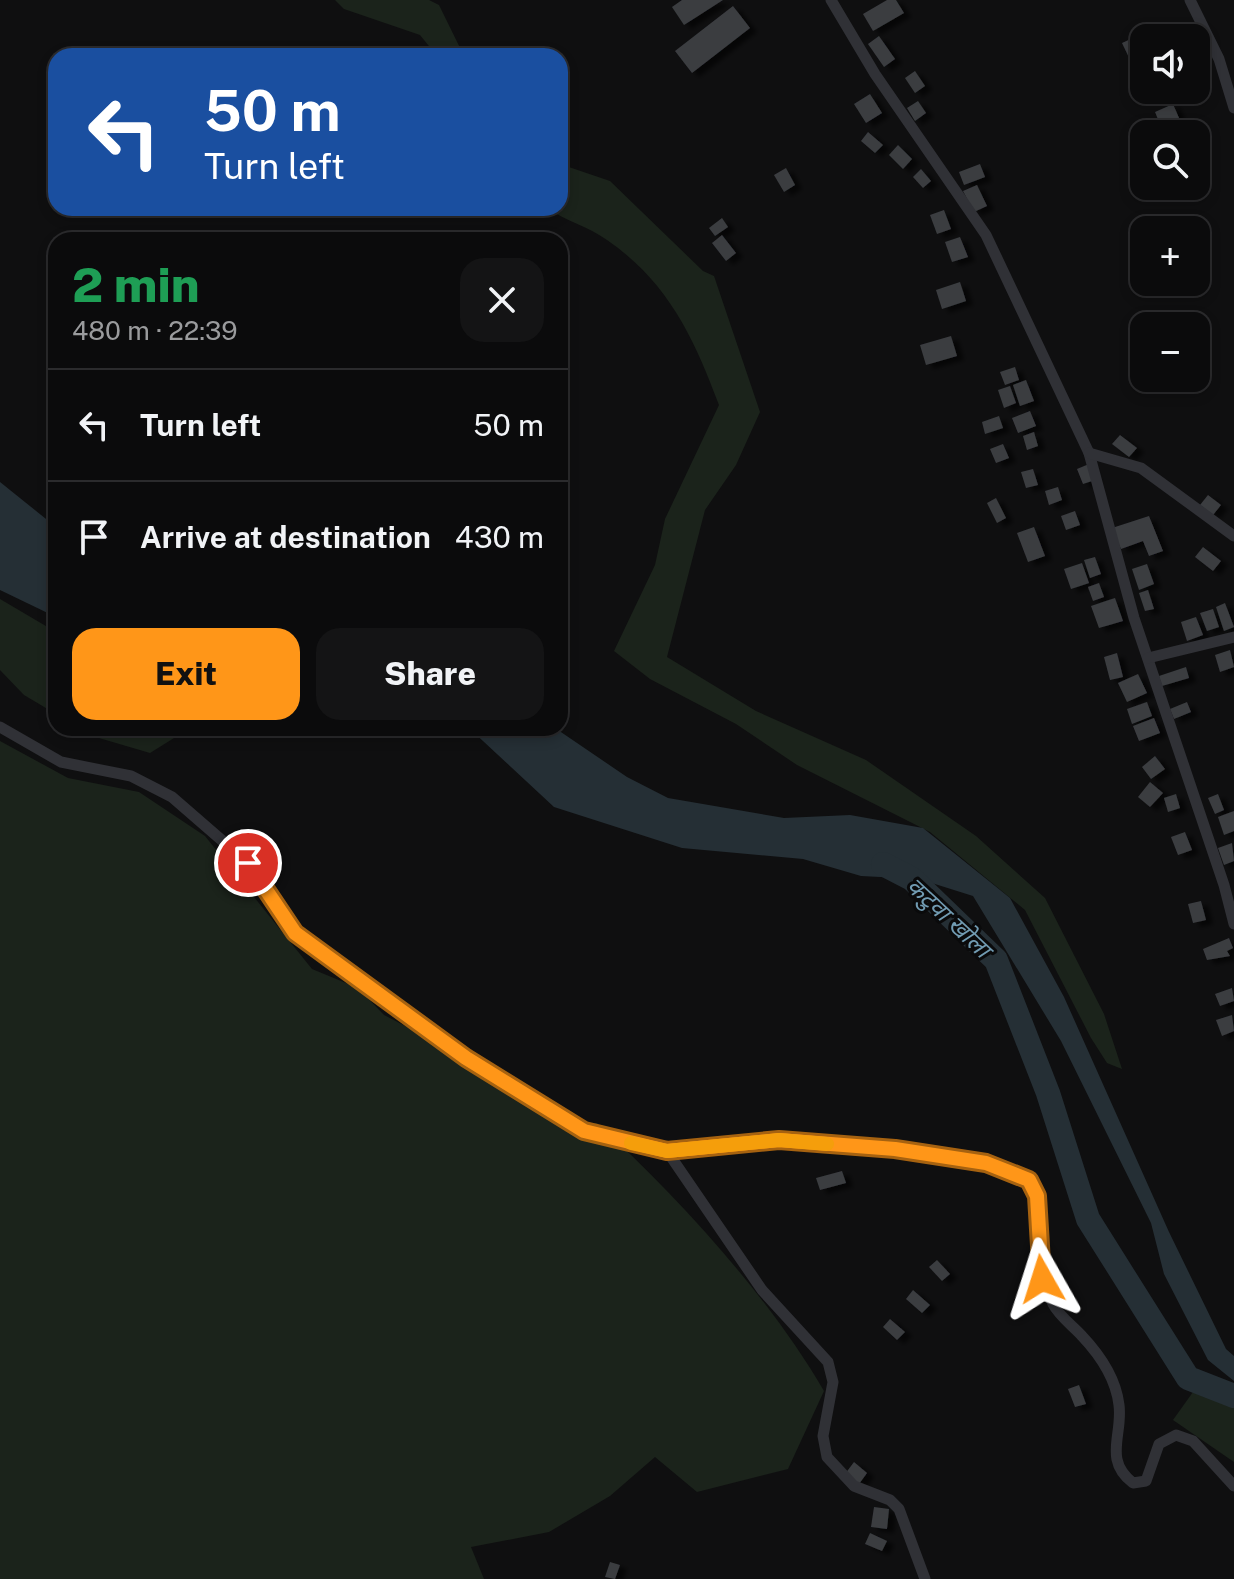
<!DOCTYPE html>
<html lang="en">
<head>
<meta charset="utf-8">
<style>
  :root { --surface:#0b0b0c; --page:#141415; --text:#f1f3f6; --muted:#9a9b9d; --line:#2b2b2d; --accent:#ff9618 }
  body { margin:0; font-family:"Public Sans","Noto Sans Devanagari",sans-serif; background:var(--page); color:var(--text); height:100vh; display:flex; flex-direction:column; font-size:30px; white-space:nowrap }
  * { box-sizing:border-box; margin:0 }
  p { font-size:26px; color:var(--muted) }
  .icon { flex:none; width:44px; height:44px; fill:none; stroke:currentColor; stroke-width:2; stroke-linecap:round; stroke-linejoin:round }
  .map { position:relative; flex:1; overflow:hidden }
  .details { position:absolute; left:48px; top:232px; width:520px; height:504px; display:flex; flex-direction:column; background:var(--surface); border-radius:24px; box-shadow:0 4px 12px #0003,0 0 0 2px var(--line) }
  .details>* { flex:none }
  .top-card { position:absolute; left:48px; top:48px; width:520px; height:168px; border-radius:24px; box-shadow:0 4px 12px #0003,0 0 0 2px var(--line); background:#1a4fa0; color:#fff; overflow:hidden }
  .tools { position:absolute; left:1130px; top:24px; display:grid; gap:16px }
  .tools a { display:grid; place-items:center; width:80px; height:80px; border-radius:16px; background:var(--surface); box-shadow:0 4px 12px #0003,0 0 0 2px var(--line); font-size:40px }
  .pin { position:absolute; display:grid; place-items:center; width:68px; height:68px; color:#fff; margin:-34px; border:4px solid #fff; border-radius:50%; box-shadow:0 2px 8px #0007 }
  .me { position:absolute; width:88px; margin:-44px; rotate:354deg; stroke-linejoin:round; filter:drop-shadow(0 0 6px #0008) }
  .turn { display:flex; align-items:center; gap:28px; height:168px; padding:0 24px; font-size:36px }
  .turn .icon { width:104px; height:104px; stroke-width:2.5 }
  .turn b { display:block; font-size:56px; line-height:68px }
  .round { display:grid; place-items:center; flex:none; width:84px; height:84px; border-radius:24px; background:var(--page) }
  .overview { display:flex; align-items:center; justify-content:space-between; height:136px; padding:0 24px }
  h1 { font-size:48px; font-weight:800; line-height:60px; color:#1e9e55 }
  .button { display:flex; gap:16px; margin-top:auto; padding:16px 24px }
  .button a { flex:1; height:92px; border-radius:24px; background:var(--accent); color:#111; font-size:32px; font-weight:800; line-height:92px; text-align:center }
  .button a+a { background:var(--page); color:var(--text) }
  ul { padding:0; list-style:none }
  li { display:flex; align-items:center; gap:24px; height:112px; padding:0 24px; border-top:2px solid var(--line) }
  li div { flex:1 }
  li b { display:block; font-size:30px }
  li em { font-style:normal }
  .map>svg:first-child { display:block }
</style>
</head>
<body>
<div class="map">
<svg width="1234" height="1579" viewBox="0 0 1234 1579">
  <defs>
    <filter id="shadow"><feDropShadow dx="7" dy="4" stdDeviation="2" flood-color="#0009"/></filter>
  </defs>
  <rect width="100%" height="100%" fill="#0f0f10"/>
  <g fill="#1b231b">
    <path d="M 335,0 L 429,0 L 439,5 L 464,56 L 437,56 L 420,35 L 344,9 Z"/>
    <path d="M 560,164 L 610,181 L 703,271 L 714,276 L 760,412 L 736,465 L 705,510 L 667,657 L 756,711 L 866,760 L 976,836 L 1045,898 L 1104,1014 L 1122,1069 L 1107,1063 L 1091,1038 L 1025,910 L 930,832 L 797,765 L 736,724 L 650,679 L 614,651 L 655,565 L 665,519 L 719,405 C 694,338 668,282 607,240 C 589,227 566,221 547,208 L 560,208 Z"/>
    <path d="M 0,599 L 56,632 L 56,714 L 24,695 L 0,670 Z"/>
    <path d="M 83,728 L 161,728 L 174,738 L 150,753 L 99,738 Z"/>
    <path d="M 0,741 L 68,778 L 139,792 L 205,836 L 312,969 L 358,988 L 384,1015 L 419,1033 L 494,1084 L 563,1122 L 597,1123 C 678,1197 768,1295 824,1391 L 788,1469 L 697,1492 L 655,1457 L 610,1496 L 549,1532 L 471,1547 L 484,1579 L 0,1579 Z"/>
    <path d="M 1203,1378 L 1234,1397 L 1234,1462 L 1173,1420 Z"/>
  </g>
  <g fill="#252f35">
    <path d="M 0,482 L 56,527 L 56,617 L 0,590 Z"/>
    <path d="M 469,728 L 555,728 L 627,777 L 668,798 L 784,818 L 850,815 L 923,828 L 1010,898 L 1064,997 L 1169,1232 L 1226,1349 L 1234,1356 L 1234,1381 L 1208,1360 L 1164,1274 L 1151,1223 L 1061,1041 L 973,896 L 919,879 L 861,876 L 803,859 L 682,848 L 554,807 Z"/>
  </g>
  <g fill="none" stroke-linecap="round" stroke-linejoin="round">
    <path stroke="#252f35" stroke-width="24" d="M 883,864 L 912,879 L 996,960 L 1048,1093 L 1088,1219 L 1188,1378 L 1234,1396"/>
  </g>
  <g fill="#3b3d41" filter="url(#shadow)">
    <path d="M 682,0 L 723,0 L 684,25 L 672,7 Z"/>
    <path d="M 887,0 L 896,0 L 904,13 L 873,31 L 863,14 Z"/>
    <path d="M 733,6 L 750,28 L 692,73 L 675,51 Z"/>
    <path d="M 879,36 L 895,59 L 884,67 L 868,44 Z"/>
    <path d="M 1135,37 L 1144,58 L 1132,64 L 1122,43 Z"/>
    <path d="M 915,71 L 925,86 L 915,93 L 905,78 Z"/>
    <path d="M 870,94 L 882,113 L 866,123 L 854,104 Z"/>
    <path d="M 918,101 L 926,113 L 915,121 L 907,108 Z"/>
    <path d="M 1173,104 L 1186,134 L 1164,134 L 1155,112 Z"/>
    <path d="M 868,132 L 883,145 L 875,153 L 861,141 Z"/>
    <path d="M 898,145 L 912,159 L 903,169 L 889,155 Z"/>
    <path d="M 980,164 L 985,177 L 964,185 L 959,172 Z"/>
    <path d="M 786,168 L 795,185 L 784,192 L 774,175 Z"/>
    <path d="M 921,169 L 931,181 L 923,188 L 913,177 Z"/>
    <path d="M 977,185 L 987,206 L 974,212 L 963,191 Z"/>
    <path d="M 944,210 L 951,229 L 937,234 L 930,215 Z"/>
    <path d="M 722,218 L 728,227 L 715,236 L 709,228 Z"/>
    <path d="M 722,235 L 736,253 L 726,261 L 712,243 Z"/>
    <path d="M 960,237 L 968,257 L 952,262 L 945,242 Z"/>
    <path d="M 960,282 L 966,301 L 942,309 L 936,290 Z"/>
    <path d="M 951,336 L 957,356 L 926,365 L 920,345 Z"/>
    <path d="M 1015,367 L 1019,380 L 1005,385 L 1000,372 Z"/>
    <path d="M 1026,380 L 1034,401 L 1020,406 L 1013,385 Z"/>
    <path d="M 1010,386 L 1016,403 L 1004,408 L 998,390 Z"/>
    <path d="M 1030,411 L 1036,426 L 1018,433 L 1012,418 Z"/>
    <path d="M 999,416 L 1003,428 L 985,434 L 982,422 Z"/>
    <path d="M 1034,432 L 1038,446 L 1027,450 L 1023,436 Z"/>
    <path d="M 1120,435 L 1137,448 L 1129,457 L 1112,444 Z"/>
    <path d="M 1003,444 L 1009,458 L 996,463 L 990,449 Z"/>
    <path d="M 1089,464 L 1095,480 L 1083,484 L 1077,469 Z"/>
    <path d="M 1033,469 L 1038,485 L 1026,488 L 1021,472 Z"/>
    <path d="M 1058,487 L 1062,500 L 1049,505 L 1045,491 Z"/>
    <path d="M 1208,495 L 1221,505 L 1213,515 L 1200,505 Z"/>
    <path d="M 996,498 L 1006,518 L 997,523 L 987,503 Z"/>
    <path d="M 1075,511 L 1080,525 L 1066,530 L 1061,516 Z"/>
    <path d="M 1149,516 L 1163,551 L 1149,556 L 1143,541 L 1121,549 L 1112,528 Z"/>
    <path d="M 1034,527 L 1045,556 L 1028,562 L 1017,533 Z"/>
    <path d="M 1203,547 L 1221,561 L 1213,571 L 1195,557 Z"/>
    <path d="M 1095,557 L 1101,574 L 1090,578 L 1084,560 Z"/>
    <path d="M 1082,563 L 1089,583 L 1071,589 L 1064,569 Z"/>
    <path d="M 1147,564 L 1154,584 L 1139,590 L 1132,569 Z"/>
    <path d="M 1099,583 L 1104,597 L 1093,601 L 1088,587 Z"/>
    <path d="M 1148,590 L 1154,609 L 1145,611 L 1139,593 Z"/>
    <path d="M 1115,598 L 1123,621 L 1099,628 L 1091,606 Z"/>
    <path d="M 1225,603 L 1234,627 L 1224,631 L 1216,607 Z"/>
    <path d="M 1213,609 L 1219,627 L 1207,631 L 1200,613 Z"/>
    <path d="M 1196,617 L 1203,635 L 1187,641 L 1181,622 Z"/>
    <path d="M 1230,650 L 1234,667 L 1220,672 L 1215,655 Z"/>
    <path d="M 1117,653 L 1123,677 L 1110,680 L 1104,657 Z"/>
    <path d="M 1186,667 L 1189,678 L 1162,686 L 1159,676 Z"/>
    <path d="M 1138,674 L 1147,693 L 1127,702 L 1118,683 Z"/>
    <path d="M 1147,702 L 1152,716 L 1132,724 L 1127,709 Z"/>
    <path d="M 1187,702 L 1191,712 L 1174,719 L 1170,709 Z"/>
    <path d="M 1154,718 L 1160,733 L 1139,741 L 1133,726 Z"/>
    <path d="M 1155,756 L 1165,769 L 1151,779 L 1142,767 Z"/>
    <path d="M 1150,782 L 1163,793 L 1150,807 L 1138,797 Z"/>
    <path d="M 1176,794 L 1180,808 L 1168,812 L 1164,798 Z"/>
    <path d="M 1218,794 L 1224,810 L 1215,814 L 1208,798 Z"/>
    <path d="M 1234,811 L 1234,831 L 1224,835 L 1218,817 Z"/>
    <path d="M 1185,832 L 1192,850 L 1178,855 L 1171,837 Z"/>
    <path d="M 1232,843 L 1234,861 L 1224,865 L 1218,848 Z"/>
    <path d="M 1201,901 L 1206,920 L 1193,923 L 1188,904 Z"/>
    <path d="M 1229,938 L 1233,948 L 1227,951 L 1230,956 L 1207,960 L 1203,949 Z"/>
    <path d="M 1232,988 L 1234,1001 L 1220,1006 L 1215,994 Z"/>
    <path d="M 1232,1015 L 1234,1031 L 1222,1036 L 1216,1020 Z"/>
    <path d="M 842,1171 L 846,1183 L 820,1190 L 816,1178 Z"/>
    <path d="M 937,1260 L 950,1274 L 942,1281 L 929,1267 Z"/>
    <path d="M 913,1290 L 930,1305 L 922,1313 L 906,1299 Z"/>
    <path d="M 890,1319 L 905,1332 L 897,1340 L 883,1327 Z"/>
    <path d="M 1079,1385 L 1086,1404 L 1075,1407 L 1068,1389 Z"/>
    <path d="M 854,1462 L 867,1473 L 859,1484 L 845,1474 Z"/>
    <path d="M 874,1507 L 889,1509 L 887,1529 L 871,1527 Z"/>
    <path d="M 870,1533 L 887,1541 L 882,1551 L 865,1544 Z"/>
    <path d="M 610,1562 L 620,1565 L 615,1579 L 605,1577 Z"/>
  </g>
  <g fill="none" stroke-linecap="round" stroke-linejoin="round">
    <g stroke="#303136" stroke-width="11">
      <path d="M 831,0 L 875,74 L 986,235 L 1089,453 L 1134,618 L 1224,885 L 1234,924"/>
      <path d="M 1190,0 L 1219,59 L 1234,108"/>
      <path d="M 1089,453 L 1141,468 L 1234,536"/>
      <path d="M 1148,658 L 1234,637"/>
      <path d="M 0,727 L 61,762 L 131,776 L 172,797 L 248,863 L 295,933 L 343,970 L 416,1018 L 466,1058 L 584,1131 L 667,1151 L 762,1290 L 828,1362 L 833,1382 L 823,1436 L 827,1457 L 854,1486 L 890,1500 L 899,1509 L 925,1579"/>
      <path d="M 667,1151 L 779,1140 L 895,1149 L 986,1163 L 1029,1180 C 1047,1216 1032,1260 1053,1304 C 1059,1316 1073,1326 1082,1336 C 1099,1354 1116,1379 1119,1405 C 1123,1435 1103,1460 1133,1483 L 1146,1481 L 1159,1444 L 1176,1435 L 1193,1441 L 1234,1486"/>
    </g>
  </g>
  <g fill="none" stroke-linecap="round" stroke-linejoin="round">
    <g stroke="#a66210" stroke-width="20">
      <path id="route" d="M 248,863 L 295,933 L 466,1058 L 584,1131 L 667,1151 L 779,1140 L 895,1149 L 986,1163 L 1029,1180 L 1037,1196 L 1042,1279"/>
    </g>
    <use href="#route" stroke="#ff9618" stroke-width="14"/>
    <path stroke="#f59e0b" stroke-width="14" d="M 631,1143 L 667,1151 L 779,1140 L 827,1144"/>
  </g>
  <g text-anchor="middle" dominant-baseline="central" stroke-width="6" stroke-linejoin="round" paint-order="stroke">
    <g font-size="24" font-style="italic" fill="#719bb2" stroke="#0a0a0b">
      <text transform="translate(949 917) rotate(43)">कटुवा खोला</text>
    </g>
  </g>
</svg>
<div class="tools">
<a><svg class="icon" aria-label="sound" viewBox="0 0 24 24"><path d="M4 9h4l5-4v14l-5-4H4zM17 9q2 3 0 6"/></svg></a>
<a><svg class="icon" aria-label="search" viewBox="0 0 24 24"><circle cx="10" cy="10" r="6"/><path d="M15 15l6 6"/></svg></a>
<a>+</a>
<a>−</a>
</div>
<div class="pin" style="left:248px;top:863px;background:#d93025"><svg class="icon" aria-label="arrive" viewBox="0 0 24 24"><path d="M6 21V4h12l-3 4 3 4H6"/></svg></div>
<svg class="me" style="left:1042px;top:1279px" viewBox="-20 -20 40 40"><path d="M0-17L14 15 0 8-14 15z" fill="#ff9618" stroke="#fff" stroke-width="4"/></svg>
<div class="top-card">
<div class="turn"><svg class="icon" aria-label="left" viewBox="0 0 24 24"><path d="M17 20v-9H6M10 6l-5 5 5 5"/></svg><div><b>50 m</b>Turn left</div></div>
</div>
<section class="details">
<div class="overview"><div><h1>2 min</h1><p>480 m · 22:39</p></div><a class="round"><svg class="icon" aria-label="close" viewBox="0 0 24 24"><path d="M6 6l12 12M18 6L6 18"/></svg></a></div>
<ul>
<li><svg class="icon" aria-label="left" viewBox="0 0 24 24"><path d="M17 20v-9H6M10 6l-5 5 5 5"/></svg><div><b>Turn left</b></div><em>50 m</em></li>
<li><svg class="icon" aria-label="arrive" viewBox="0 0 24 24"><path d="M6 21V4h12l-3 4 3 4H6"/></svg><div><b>Arrive at destination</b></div><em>430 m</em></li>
</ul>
<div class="button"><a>Exit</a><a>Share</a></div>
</section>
</div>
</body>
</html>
